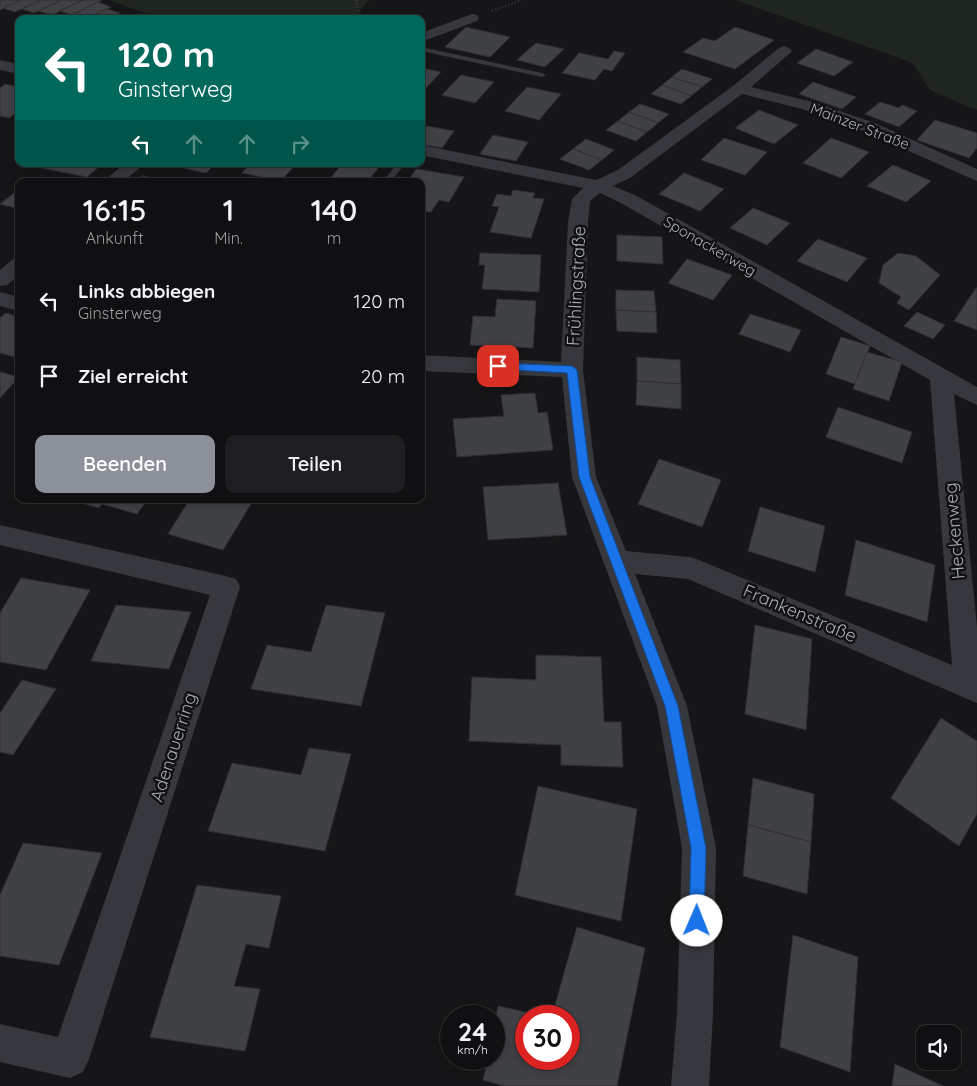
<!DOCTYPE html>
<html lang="de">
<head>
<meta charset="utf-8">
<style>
  :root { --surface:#101012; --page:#1e1e20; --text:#f1f3f6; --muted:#9c9d9f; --line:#303032; --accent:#8c9099 }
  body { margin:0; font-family:Quicksand,sans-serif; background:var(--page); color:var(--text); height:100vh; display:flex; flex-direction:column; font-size:19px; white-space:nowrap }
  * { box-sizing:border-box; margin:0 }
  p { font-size:16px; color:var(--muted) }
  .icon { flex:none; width:28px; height:28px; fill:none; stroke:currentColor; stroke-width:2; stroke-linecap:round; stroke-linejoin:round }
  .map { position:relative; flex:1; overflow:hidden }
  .side { position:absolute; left:15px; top:178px; width:410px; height:325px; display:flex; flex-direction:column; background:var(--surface); border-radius:10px; box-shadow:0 2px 8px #0003,0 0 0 1px var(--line) }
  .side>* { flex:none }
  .top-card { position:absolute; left:15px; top:15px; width:410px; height:152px; border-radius:10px; box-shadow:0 2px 8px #0003,0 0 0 1px var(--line); background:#00695c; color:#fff; overflow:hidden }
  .tools { position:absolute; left:916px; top:1025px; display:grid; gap:10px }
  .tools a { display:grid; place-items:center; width:45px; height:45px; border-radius:10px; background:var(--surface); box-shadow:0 2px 8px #0003,0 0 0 1px var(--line); font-size:25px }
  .speed { position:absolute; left:440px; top:1005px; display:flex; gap:10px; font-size:25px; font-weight:700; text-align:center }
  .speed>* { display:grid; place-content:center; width:65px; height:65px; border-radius:50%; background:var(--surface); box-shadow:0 2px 8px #0003,0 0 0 1px var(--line); line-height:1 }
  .speed small { font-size:12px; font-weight:400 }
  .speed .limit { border:8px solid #d22; background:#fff; color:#111 }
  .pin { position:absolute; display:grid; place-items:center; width:42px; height:42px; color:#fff; margin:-21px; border-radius:10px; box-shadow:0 2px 8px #0006 }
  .me { position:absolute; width:55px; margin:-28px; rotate:1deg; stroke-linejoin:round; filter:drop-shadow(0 0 4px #0008) }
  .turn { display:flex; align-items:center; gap:18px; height:105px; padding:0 20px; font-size:22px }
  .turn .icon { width:65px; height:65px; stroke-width:2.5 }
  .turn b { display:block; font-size:35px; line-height:42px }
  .lanes { display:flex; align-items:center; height:48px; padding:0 20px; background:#0003; justify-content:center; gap:25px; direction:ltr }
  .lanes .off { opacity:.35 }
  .eta { display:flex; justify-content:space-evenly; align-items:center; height:85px; text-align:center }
  .eta b { font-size:30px; font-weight:600; line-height:35px }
  .cta { display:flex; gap:10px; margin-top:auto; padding:10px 20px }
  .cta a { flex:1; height:58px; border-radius:10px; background:var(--accent); color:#fff; font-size:20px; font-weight:600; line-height:58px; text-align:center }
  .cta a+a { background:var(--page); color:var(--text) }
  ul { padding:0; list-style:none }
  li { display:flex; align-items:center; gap:15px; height:75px; padding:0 20px }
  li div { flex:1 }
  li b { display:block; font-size:19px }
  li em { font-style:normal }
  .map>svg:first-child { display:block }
</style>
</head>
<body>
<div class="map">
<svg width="977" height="1086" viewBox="0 0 977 1086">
  <rect width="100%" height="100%" fill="#161618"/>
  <g fill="#1e261f">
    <path d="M 109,0 L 369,0 L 359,12 L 358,19 L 161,19 Z"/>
    <path d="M 735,0 L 977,0 L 977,110 L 930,90 L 913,63 Z"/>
  </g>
  <g fill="#404145" stroke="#303034">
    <path d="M 0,0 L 20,0 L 0,10 Z"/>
    <path d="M 20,0 L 41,0 L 15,12 L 3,8 Z"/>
    <path d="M 41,0 L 62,0 L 34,13 L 22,9 Z"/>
    <path d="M 62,0 L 83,0 L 52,15 L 38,11 Z"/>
    <path d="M 83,0 L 102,0 L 72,15 L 60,11 Z"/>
    <path d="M 98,2 L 111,7 L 86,19 L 68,17 Z"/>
    <path d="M 107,9 L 120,13 L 108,19 L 86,19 Z"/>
    <path d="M 466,27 L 510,37 L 490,57 L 445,47 Z"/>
    <path d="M 735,27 L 774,40 L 735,69 L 683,52 L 703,38 L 715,41 Z"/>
    <path d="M 536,43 L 564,49 L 545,67 L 517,60 Z"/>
    <path d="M 816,49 L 853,62 L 834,76 L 797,63 Z"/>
    <path d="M 614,51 L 625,53 L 612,71 L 604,69 L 595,80 L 562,73 L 579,53 L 608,59 Z"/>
    <path d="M 421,68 L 441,72 L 425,89 L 421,88 Z"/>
    <path d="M 682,69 L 712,79 L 702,87 L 672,77 Z"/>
    <path d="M 461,75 L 494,82 L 475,103 L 442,95 Z"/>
    <path d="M 672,77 L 702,87 L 691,96 L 662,85 Z"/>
    <path d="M 813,82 L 856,97 L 842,109 L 799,94 Z"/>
    <path d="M 5,84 L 19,87 L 19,111 L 9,118 L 0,116 L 0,88 Z"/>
    <path d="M 662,85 L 691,96 L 681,104 L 651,94 Z"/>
    <path d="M 527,87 L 561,94 L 539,120 L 505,111 Z"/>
    <path d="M 880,102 L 899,108 L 902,105 L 917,111 L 899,127 L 865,114 Z"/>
    <path d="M 640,104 L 669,114 L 658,123 L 629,112 Z"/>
    <path d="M 759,110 L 798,125 L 774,144 L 735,128 Z"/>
    <path d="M 629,112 L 658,123 L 647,132 L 618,121 Z"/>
    <path d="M 935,120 L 977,133 L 977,148 L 969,158 L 917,140 Z"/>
    <path d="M 618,121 L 647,132 L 636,141 L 606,130 Z"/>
    <path d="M 421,125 L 454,131 L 442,148 L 421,144 Z"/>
    <path d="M 493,135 L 528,142 L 516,161 L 480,154 Z"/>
    <path d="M 724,138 L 767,152 L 745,175 L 701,160 Z"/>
    <path d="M 831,138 L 869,152 L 841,178 L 803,163 Z"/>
    <path d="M 586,139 L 614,150 L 602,160 L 573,149 Z"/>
    <path d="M 573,149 L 602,160 L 589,170 L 560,159 Z"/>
    <path d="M 47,164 L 102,164 L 87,177 L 42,168 Z"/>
    <path d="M 166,164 L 215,164 L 206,173 Z"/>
    <path d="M 250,164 L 296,164 L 281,181 L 242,173 Z"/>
    <path d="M 342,164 L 363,164 L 379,167 L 368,181 L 328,181 Z"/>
    <path d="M 893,165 L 931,181 L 906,202 L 867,186 Z"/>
    <path d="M 416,169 L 464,177 L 449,202 L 439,200 L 431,212 L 421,211 L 421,181 L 408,181 Z"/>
    <path d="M 684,173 L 724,189 L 700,211 L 659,194 Z"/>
    <path d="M 142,176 L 175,181 L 138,181 Z"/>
    <path d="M 19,189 L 19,209 L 0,204 Z"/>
    <path d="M 513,190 L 535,193 L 533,198 L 544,199 L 531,238 L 490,232 L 499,207 L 492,206 L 497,194 L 511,196 Z"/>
    <path d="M 753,208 L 790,223 L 767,245 L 730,228 Z"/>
    <path d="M 617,235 L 662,237 L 663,264 L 617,261 Z"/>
    <path d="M 818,239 L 867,258 L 847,282 L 797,261 Z"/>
    <path d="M 480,253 L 541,255 L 539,292 L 482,289 L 485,265 L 479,265 Z"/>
    <path d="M 898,253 L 916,256 L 940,275 L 909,310 L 897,303 L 901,297 L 879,283 L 883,265 Z"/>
    <path d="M 687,259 L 732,275 L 713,300 L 668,283 Z"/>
    <path d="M 976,288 L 977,288 L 977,330 L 954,321 Z"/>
    <path d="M 616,290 L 654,291 L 656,312 L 616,310 Z"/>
    <path d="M 497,299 L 536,301 L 533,348 L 470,345 L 473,316 L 495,317 Z"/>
    <path d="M 616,310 L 656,312 L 657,333 L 617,331 Z"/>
    <path d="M 917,312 L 945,325 L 933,339 L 904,326 Z"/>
    <path d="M 6,313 L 19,317 L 19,358 L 0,353 L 0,318 Z"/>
    <path d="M 750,314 L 801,330 L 790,352 L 739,334 Z"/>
    <path d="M 841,337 L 870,346 L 855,384 L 826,374 Z"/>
    <path d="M 867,352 L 902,362 L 889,401 L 853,389 Z"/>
    <path d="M 637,357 L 680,360 L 681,384 L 637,381 Z"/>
    <path d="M 0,372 L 19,377 L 0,398 Z"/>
    <path d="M 637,381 L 681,384 L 681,409 L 636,405 Z"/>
    <path d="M 535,393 L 538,413 L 547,412 L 553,450 L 457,457 L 453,419 L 504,416 L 501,395 Z"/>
    <path d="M 838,407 L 912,432 L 902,463 L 826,437 Z"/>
    <path d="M 659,459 L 721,480 L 702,527 L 638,504 Z"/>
    <path d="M 558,483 L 567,535 L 488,540 L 483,487 Z"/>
    <path d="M 67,499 L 148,499 L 137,514 L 102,504 L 99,508 Z"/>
    <path d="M 190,499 L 254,499 L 223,550 L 168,534 Z"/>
    <path d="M 760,507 L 825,526 L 815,572 L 748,551 Z"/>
    <path d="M 856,540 L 935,565 L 927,622 L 845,595 Z"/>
    <path d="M 21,578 L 90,590 L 46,670 L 0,662 L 0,613 Z"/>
    <path d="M 116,605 L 191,612 L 169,669 L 91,661 Z"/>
    <path d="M 326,605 L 385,613 L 361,706 L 251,689 L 267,645 L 311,652 Z"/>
    <path d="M 755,625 L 812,639 L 806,730 L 745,714 Z"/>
    <path d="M 536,655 L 601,657 L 604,722 L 621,722 L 623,767 L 561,765 L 561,745 L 469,741 L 472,677 L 536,680 Z"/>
    <path d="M 22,680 L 56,689 L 13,755 L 0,752 L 0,713 Z"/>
    <path d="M 941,718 L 977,741 L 977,814 L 959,846 L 891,798 Z"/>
    <path d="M 309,748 L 351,754 L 325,851 L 208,831 L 232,763 L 301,775 Z"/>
    <path d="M 753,778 L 814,794 L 811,842 L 748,825 Z"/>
    <path d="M 538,786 L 637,809 L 621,921 L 515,895 Z"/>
    <path d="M 748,825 L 811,842 L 807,894 L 743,876 Z"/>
    <path d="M 23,843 L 102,853 L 59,965 L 0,956 L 0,895 Z"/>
    <path d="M 197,885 L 281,896 L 269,948 L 246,944 L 234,986 L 260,989 L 245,1051 L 150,1037 Z"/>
    <path d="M 577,927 L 645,948 L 617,1086 L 504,1086 L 483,1080 L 488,1059 L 494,1059 L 494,1028 L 498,1006 L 544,1016 L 526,1016 L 526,1059 L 569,1059 L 569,1016 L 552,1016 Z"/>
    <path d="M 793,935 L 858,957 L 850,1072 L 780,1047 Z"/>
    <path d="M 895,1064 L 943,1086 L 892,1086 Z"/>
  </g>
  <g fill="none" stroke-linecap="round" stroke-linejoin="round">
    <g stroke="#3d3f44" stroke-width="2" stroke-dasharray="1 2.5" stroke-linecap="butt">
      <path d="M 356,0 L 360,19"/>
      <path d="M 492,11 L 522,0"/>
    </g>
    <g fill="#37383d" fill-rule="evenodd">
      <path d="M 421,47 L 542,73 L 546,75 L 542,77 L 421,51 Z"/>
      <path d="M 397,164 L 405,164 L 391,181 L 383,181 Z"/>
    </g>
    <g fill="#37383d" fill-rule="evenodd">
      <path d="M 472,14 L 477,15 L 479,18 L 477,21 L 421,42 L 421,33 Z"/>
      <path d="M 784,46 L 789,48 L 792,51 L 789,54 L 751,87 L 813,102 L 875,123 L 977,169 L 977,181 L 863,131 L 802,109 L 742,94 L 630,178 L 613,186 L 635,195 L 977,387 L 977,405 L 954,394 L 977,627 L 977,703 L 688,579 L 635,574 L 687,706 L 716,848 L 713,1013 L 709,1086 L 671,1086 L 677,1013 L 682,848 L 657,706 L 572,477 L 562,377 L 421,371 L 421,355 L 561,362 L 568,222 L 572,199 L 583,188 L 421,155 L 421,145 L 596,180 L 618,170 L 733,86 L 779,48 ZM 600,193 L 621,203 L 930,380 L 952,665 L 699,560 L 690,557 L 626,551 L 596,477 L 583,370 L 588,222 L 590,201 Z"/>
      <path d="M 0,60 L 19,64 L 19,74 L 0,70 Z"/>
      <path d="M 124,164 L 144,164 L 124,181 L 104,181 Z"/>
      <path d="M 19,258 L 19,275 L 7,285 L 0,286 L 0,270 L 12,260 Z"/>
      <path d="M 0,292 L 19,297 L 19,311 L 0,306 Z"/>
      <path d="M 0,525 L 226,576 L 236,579 L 240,587 L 89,1059 L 83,1072 L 70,1078 L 0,1062 L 0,1024 L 58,1037 L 210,595 L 0,545 Z"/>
    </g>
  </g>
  <path fill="#1a73e8" stroke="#114b97" d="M 498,363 L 572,366 L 577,370 L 590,477 L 678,706 L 706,848 L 704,921 L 702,927 L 697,929 L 692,927 L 689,921 L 691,848 L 665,706 L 579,477 L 567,373 L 495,369 L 495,364 Z"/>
  <g text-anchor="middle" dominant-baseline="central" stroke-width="5" stroke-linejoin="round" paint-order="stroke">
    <g font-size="15" fill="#a8adb8" stroke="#111113">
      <text transform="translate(860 126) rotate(21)">Mainzer Straße</text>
      <text transform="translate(710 246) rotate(30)">Sponackerweg</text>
    </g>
    <g font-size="18" fill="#a8adb8" stroke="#111113">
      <text transform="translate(576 286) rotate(-87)">Frühlingstraße</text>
      <text transform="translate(954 531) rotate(-95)">Heckenweg</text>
      <text transform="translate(800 613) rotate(23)">Frankenstraße</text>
      <text transform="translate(173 747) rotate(-72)">Adenauerring</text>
    </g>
  </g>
</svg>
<div class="tools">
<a><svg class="icon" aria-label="sound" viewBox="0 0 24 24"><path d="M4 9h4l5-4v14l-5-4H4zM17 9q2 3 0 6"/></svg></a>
</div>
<div class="speed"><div>24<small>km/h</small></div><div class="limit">30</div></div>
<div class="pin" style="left:498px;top:366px;background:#d93025"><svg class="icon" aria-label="arrive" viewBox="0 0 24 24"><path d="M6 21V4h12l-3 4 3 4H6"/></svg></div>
<svg class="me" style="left:697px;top:921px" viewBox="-20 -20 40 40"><circle r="19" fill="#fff"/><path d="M0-13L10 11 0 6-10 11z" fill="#1a73e8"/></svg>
<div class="top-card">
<div class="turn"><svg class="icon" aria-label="left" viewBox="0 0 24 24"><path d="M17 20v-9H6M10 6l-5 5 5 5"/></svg><div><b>120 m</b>Ginsterweg</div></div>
<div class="lanes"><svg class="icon" aria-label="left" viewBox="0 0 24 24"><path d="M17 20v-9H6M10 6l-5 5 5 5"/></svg><svg class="icon off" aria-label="ahead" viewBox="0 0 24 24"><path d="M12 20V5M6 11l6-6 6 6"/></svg><svg class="icon off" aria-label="ahead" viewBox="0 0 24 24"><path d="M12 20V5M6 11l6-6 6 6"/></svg><svg class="icon off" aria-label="right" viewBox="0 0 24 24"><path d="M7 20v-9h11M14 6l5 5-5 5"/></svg></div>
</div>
<section class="side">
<div class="eta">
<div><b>16:15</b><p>Ankunft</p></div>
<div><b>1</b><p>Min.</p></div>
<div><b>140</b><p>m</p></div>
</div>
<ul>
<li><svg class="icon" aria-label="left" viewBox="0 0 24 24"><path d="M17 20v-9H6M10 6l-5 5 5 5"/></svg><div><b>Links abbiegen</b><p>Ginsterweg</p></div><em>120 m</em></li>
<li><svg class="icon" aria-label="arrive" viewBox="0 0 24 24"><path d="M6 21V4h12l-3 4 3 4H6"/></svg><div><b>Ziel erreicht</b></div><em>20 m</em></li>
</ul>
<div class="cta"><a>Beenden</a><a>Teilen</a></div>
</section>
</div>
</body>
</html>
